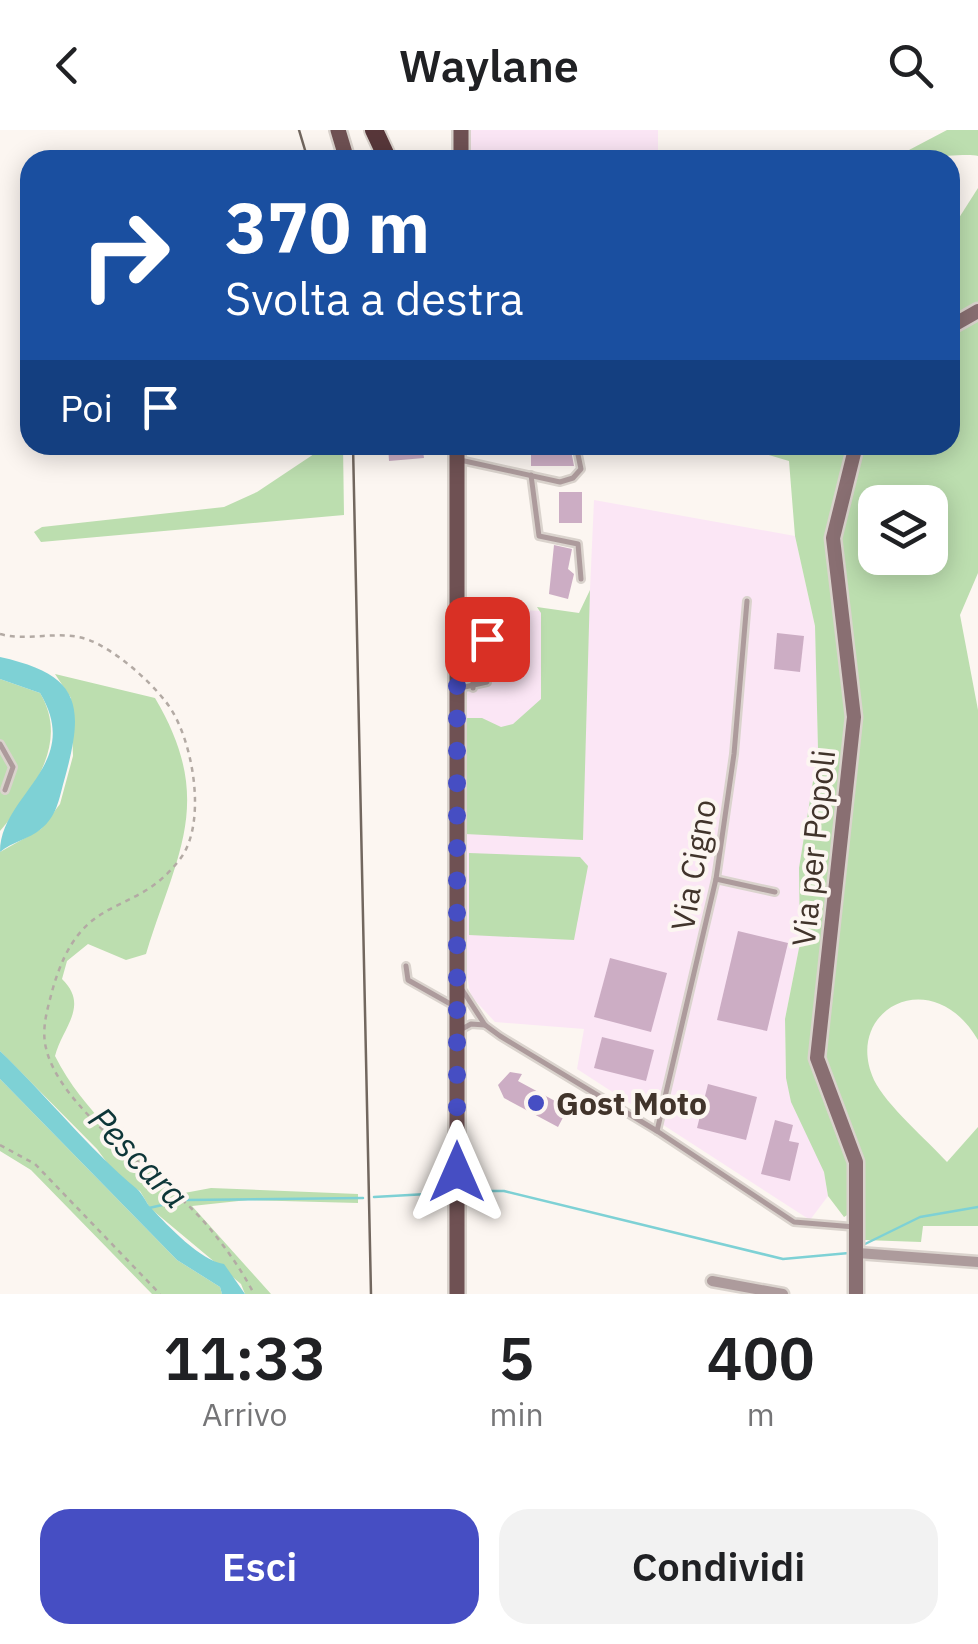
<!DOCTYPE html>
<html lang="it">
<head>
<meta charset="utf-8">
<style>
  :root { --surface:#fff; --page:#f2f2f2; --text:#202124; --muted:#757577; --accent:#464ec3 }
  body { margin:0; font-family:"IBM Plex Sans",sans-serif; background:var(--page); color:var(--text); height:100vh; display:flex; flex-direction:column; font-size:38px; white-space:nowrap }
  * { box-sizing:border-box; margin:0 }
  p { font-size:32px; color:var(--muted) }
  .icon { flex:none; width:55px; height:55px; fill:none; stroke:currentColor; stroke-width:2; stroke-linecap:round; stroke-linejoin:round }
  .map { position:relative; height:1164px; overflow:hidden }
  .drawer { display:flex; flex-direction:column; background:var(--surface); flex:1 }
  .drawer>* { flex:none }
  .banner { position:absolute; left:20px; top:20px; width:940px; height:305px; border-radius:30px; box-shadow:0 5px 25px #0003; background:#1a4fa0; color:#fff; overflow:hidden }
  .fabs { position:absolute; left:858px; top:355px; display:grid; gap:20px }
  .fabs a { display:grid; place-items:center; width:90px; height:90px; border-radius:20px; background:var(--surface); box-shadow:0 5px 25px #0003; font-size:50px }
  .pin { position:absolute; display:grid; place-items:center; width:85px; height:85px; color:#fff; margin:-42px; border-radius:20px; box-shadow:0 5px 15px #0006 }
  .me { position:absolute; width:110px; margin:-55px; rotate:0deg; stroke-linejoin:round; filter:drop-shadow(0 0 8px #0008) }
  .turn { display:flex; align-items:center; gap:35px; height:210px; padding:0 40px; font-size:45px }
  .turn .icon { width:130px; height:130px; stroke-width:2.5 }
  .turn b { display:block; font-size:70px; line-height:85px }
  .then { display:flex; align-items:center; height:95px; padding:0 40px; background:#0003; gap:20px; font-size:38px }
  .eta { display:flex; justify-content:space-evenly; align-items:center; height:170px; text-align:center }
  .eta b { font-size:60px; font-weight:600; line-height:70px }
  .cta { display:flex; gap:20px; margin-top:auto; padding:20px 40px }
  .cta a { flex:1; height:115px; border-radius:30px; background:var(--accent); color:#fff; font-size:40px; font-weight:600; line-height:115px; text-align:center }
  .cta a+a { background:var(--page); color:var(--text) }
  header { display:flex; justify-content:space-between; align-items:center; height:130px; padding:0 40px; background:var(--surface); font-size:45px; font-weight:600 }
  .map>svg:first-child { display:block }
</style>
</head>
<body>
<header><svg class="icon" aria-label="back" viewBox="0 0 24 24"><path d="M15 5l-7 7 7 7"/></svg>Waylane<svg class="icon" aria-label="search" viewBox="0 0 24 24"><circle cx="10" cy="10" r="6"/><path d="M15 15l6 6"/></svg></header>
<div class="map">
<svg width="978" height="1164" viewBox="0 0 978 1164">
  <rect width="100%" height="100%" fill="#fcf6f1"/>
  <g fill="#fbe6f5">
    <path d="M 468,0 L 658,0 L 658,30 L 467,30 Z"/>
    <path d="M 594,370 L 795,406 L 815,496 L 818,620 L 799,738 L 800,813 L 785,889 L 786,948 L 824,1042 L 828,1066 L 810,1090 L 577,939 L 584,899 L 495,892 L 471,866 L 467,847 L 465,477 L 580,483 L 590,460 Z"/>
  </g>
  <g fill="#bcdeaf" fill-rule="evenodd">
    <path d="M 947,0 L 978,0 L 978,26 C 967,22 909,30 890,30 Z"/>
    <path d="M 978,58 L 978,175 L 950,190 L 950,102 Z"/>
    <path d="M 978,187 L 978,443 L 960,485 L 978,580 L 978,910 C 932,831 842,880 874,950 C 886,975 928,1011 947,1032 L 978,997 L 978,1096 L 923,1096 L 921,1112 L 864,1110 L 859,1018 L 822,928 L 859,587 L 838,408 L 862,315 L 950,315 L 950,203 ZM 875,372 L 930,372 L 930,428 L 875,428 Z"/>
    <path d="M 318,315 L 343,315 L 344,385 L 41,412 L 34,402 L 42,397 L 224,377 L 257,362 L 317,322 Z"/>
    <path d="M 735,315 L 850,315 L 827,407 L 849,587 L 812,928 L 821,962 L 845,1011 L 852,1082 L 844,1087 L 828,1066 L 824,1042 L 791,972 L 786,948 L 785,889 L 800,813 L 799,738 L 818,620 L 815,496 L 795,406 L 789,331 Z"/>
    <path d="M 590,460 L 583,710 L 465,704 L 465,588 L 482,588 L 501,597 L 513,594 L 541,569 L 541,483 L 537,477 L 579,483 Z"/>
    <path d="M 55,544 L 155,568 C 216,671 177,723 146,824 L 126,830 L 88,814 L 67,831 L 62,849 C 90,876 62,898 55,926 C 83,982 134,1022 179,1064 L 211,1058 L 358,1064 L 358,1073 L 248,1070 L 192,1076 L 271,1164 L 245,1164 L 241,1154 L 150,1078 L 140,1061 L 119,1049 L 97,1019 L 0,921 L 0,722 L 41,699 L 60,674 L 73,626 L 71,568 Z"/>
    <path d="M 0,549 L 40,563 C 70,613 32,662 0,701 Z"/>
    <path d="M 469,723 L 580,727 L 588,736 L 574,810 L 469,805 Z"/>
    <path d="M 0,949 L 177,1130 L 220,1157 L 222,1164 L 152,1164 L 31,1040 L 0,1021 Z"/>
  </g>
  <g fill="#7ed1d5">
    <path d="M 0,527 C 82,545 85,576 64,651 C 59,669 57,686 41,699 C 29,709 12,712 0,722 C 0,664 84,636 40,563 L 0,549 Z"/>
    <path d="M 0,921 C 47,966 88,1018 137,1059 C 143,1064 146,1073 151,1078 C 168,1096 201,1131 224,1134 L 245,1164 L 222,1164 L 220,1157 L 177,1130 L 0,949 Z"/>
  </g>
  <g fill="none" stroke-linecap="round" stroke-linejoin="round">
    <g stroke="#7ed1d5" stroke-width="2.5">
      <path d="M 464,1061 L 504,1061 L 783,1129 L 849,1123"/>
      <path d="M 374,1067 L 445,1063"/>
      <path d="M 186,1070 L 363,1068"/>
      <path d="M 149,1078 L 180,1071"/>
      <path d="M 863,1115 L 920,1087 L 978,1077"/>
    </g>
  </g>
  <g fill="#ccadc4">
    <path d="M 388,315 L 422,315 L 424,328 L 389,331 Z"/>
    <path d="M 531,315 L 570,315 L 574,336 L 531,336 Z"/>
    <rect x="559" y="362" width="23" height="31"/>
    <path d="M 554,415 L 572,419 L 568,439 L 574,444 L 568,469 L 549,464 Z"/>
    <path d="M 777,503 L 804,506 L 800,542 L 774,539 Z"/>
    <path d="M 497,507 L 510,508 L 510,516 L 516,516 L 517,527 L 468,530 L 468,514 L 481,511 L 488,515 Z"/>
    <path d="M 738,801 L 788,813 L 767,901 L 717,890 Z"/>
    <path d="M 610,828 L 667,843 L 651,902 L 594,887 Z"/>
    <path d="M 602,907 L 654,920 L 646,951 L 594,938 Z"/>
    <path d="M 510,942 L 522,944 L 518,951 L 568,978 L 558,997 L 504,968 L 498,955 Z"/>
    <path d="M 708,954 L 757,967 L 746,1010 L 697,998 Z"/>
    <path d="M 775,990 L 793,995 L 789,1011 L 799,1013 L 790,1051 L 761,1044 Z"/>
  </g>
  <g fill="none" stroke-linecap="round" stroke-linejoin="round">
    <g stroke="#dad3cd" stroke-width="10">
      <g id="lane">
        <path d="M 460,330 L 560,352 L 573,348 L 581,339 L 576,315"/>
        <path d="M 531,345 L 539,406 L 578,414 L 581,449"/>
        <path d="M 460,474 L 487,499 L 487,509"/>
        <path d="M 473,510 L 473,488"/>
        <path d="M 473,534 L 473,558"/>
        <path d="M 460,558 L 487,552 L 487,534"/>
        <path d="M 0,614 L 13,637 L 5,660"/>
        <path d="M 716,749 L 775,762"/>
        <path d="M 406,836 L 408,850 L 454,876"/>
        <path d="M 463,861 L 485,895 L 500,906 L 657,1001 L 794,1092 L 855,1097"/>
        <path d="M 460,900 L 471,894 L 485,895"/>
        <path d="M 657,1001 L 716,749 L 734,624 L 747,471"/>
      </g>
    </g>
    <g stroke="#dad3cd" stroke-width="15">
      <g id="street">
        <path d="M 858,1123 L 978,1132"/>
        <path d="M 712,1151 L 783,1164"/>
      </g>
    </g>
    <g stroke="#dad3cd" stroke-width="19">
      <g id="secondary">
        <path d="M 950,197 L 978,181"/>
        <path d="M 856,315 L 833,408 L 854,587 L 817,928 L 856,1032 L 856,1164"/>
      </g>
    </g>
    <g stroke="#dad3cd" stroke-width="20">
      <g id="primary">
        <path d="M 338,0 L 347,30"/>
        <path d="M 461,30 L 461,0"/>
        <path d="M 457,1164 L 457,315"/>
      </g>
    </g>
    <g stroke="#dad3cd" stroke-width="22">
      <path id="highway" d="M 374,0 L 388,30"/>
    </g>
    <g stroke="#b3aaa4" stroke-width="2.5" stroke-dasharray="5 5" stroke-linecap="butt">
      <path d="M 0,504 C 29,512 60,499 89,510 C 115,520 149,550 166,572 C 193,606 208,693 180,729 C 133,791 82,758 53,858 C 48,877 41,898 46,918 C 59,976 150,1038 192,1079 C 214,1101 240,1136 254,1164"/>
      <path d="M 0,1015 L 35,1034 L 160,1164"/>
    </g>
    <use href="#lane" stroke="#ad9b9c" stroke-width="5"/>
    <use href="#street" stroke="#ad9b9c" stroke-width="10"/>
    <use href="#secondary" stroke="#896f72" stroke-width="14"/>
    <use href="#primary" stroke="#6f5153" stroke-width="15"/>
    <use href="#highway" stroke="#58373a" stroke-width="18"/>
    <g stroke="#72675f" stroke-width="2.5">
      <path d="M 299,0 L 308,30"/>
      <path d="M 353,315 L 371,1164"/>
    </g>
  </g>
  <g fill="none" stroke-linecap="round" stroke-linejoin="round">
    <path stroke="#464ec3" stroke-width="18" stroke-dasharray="0 32.4" d="M 457,1042 L 457,471 L 487,499 L 487,509"/>
  </g>
  <circle fill="#464ec3" stroke="#fcf6f1" stroke-width="4" cx="536" cy="973" r="10"/>
  <g text-anchor="middle" dominant-baseline="central" stroke-width="8" stroke-linejoin="round" paint-order="stroke">
    <g font-size="32" fill="#41342b" stroke="#fcf6f1">
      <text transform="translate(813 718) rotate(-84)">Via per Popoli</text>
      <text transform="translate(693 735) rotate(-80)">Via Cigno</text>
    </g>
    <g font-size="32" font-weight="bold" fill="#41342b" stroke="#fcf6f1" text-anchor="start">
      <text x="556" y="973">Gost Moto</text>
    </g>
    <g font-size="35" font-style="italic" fill="#0d3638" stroke="#fcf6f1">
      <text transform="translate(139 1027) rotate(46)">Pescara</text>
    </g>
  </g>
</svg>
<div class="fabs">
<a><svg class="icon" aria-label="layers" viewBox="0 0 24 24"><path d="M12 4l9 5-9 5-9-5zM3 14l9 5 9-5"/></svg></a>
</div>
<div class="pin" style="left:487px;top:509px;background:#d93025"><svg class="icon" aria-label="arrive" viewBox="0 0 24 24"><path d="M6 21V4h12l-3 4 3 4H6"/></svg></div>
<svg class="me" style="left:457px;top:1042px" viewBox="-20 -20 40 40"><path d="M0-17L14 15 0 8-14 15z" fill="#464ec3" stroke="#fff" stroke-width="4"/></svg>
<div class="banner">
<div class="turn"><svg class="icon" aria-label="right" viewBox="0 0 24 24"><path d="M7 20v-9h11M14 6l5 5-5 5"/></svg><div><b>370 m</b>Svolta a destra</div></div>
<div class="then">Poi<svg class="icon" aria-label="arrive" viewBox="0 0 24 24"><path d="M6 21V4h12l-3 4 3 4H6"/></svg></div>
</div>
</div>
<section class="drawer">
<div class="eta">
<div><b>11:33</b><p>Arrivo</p></div>
<div><b>5</b><p>min</p></div>
<div><b>400</b><p>m</p></div>
</div>
<div class="cta"><a>Esci</a><a>Condividi</a></div>
</section>
</body>
</html>
